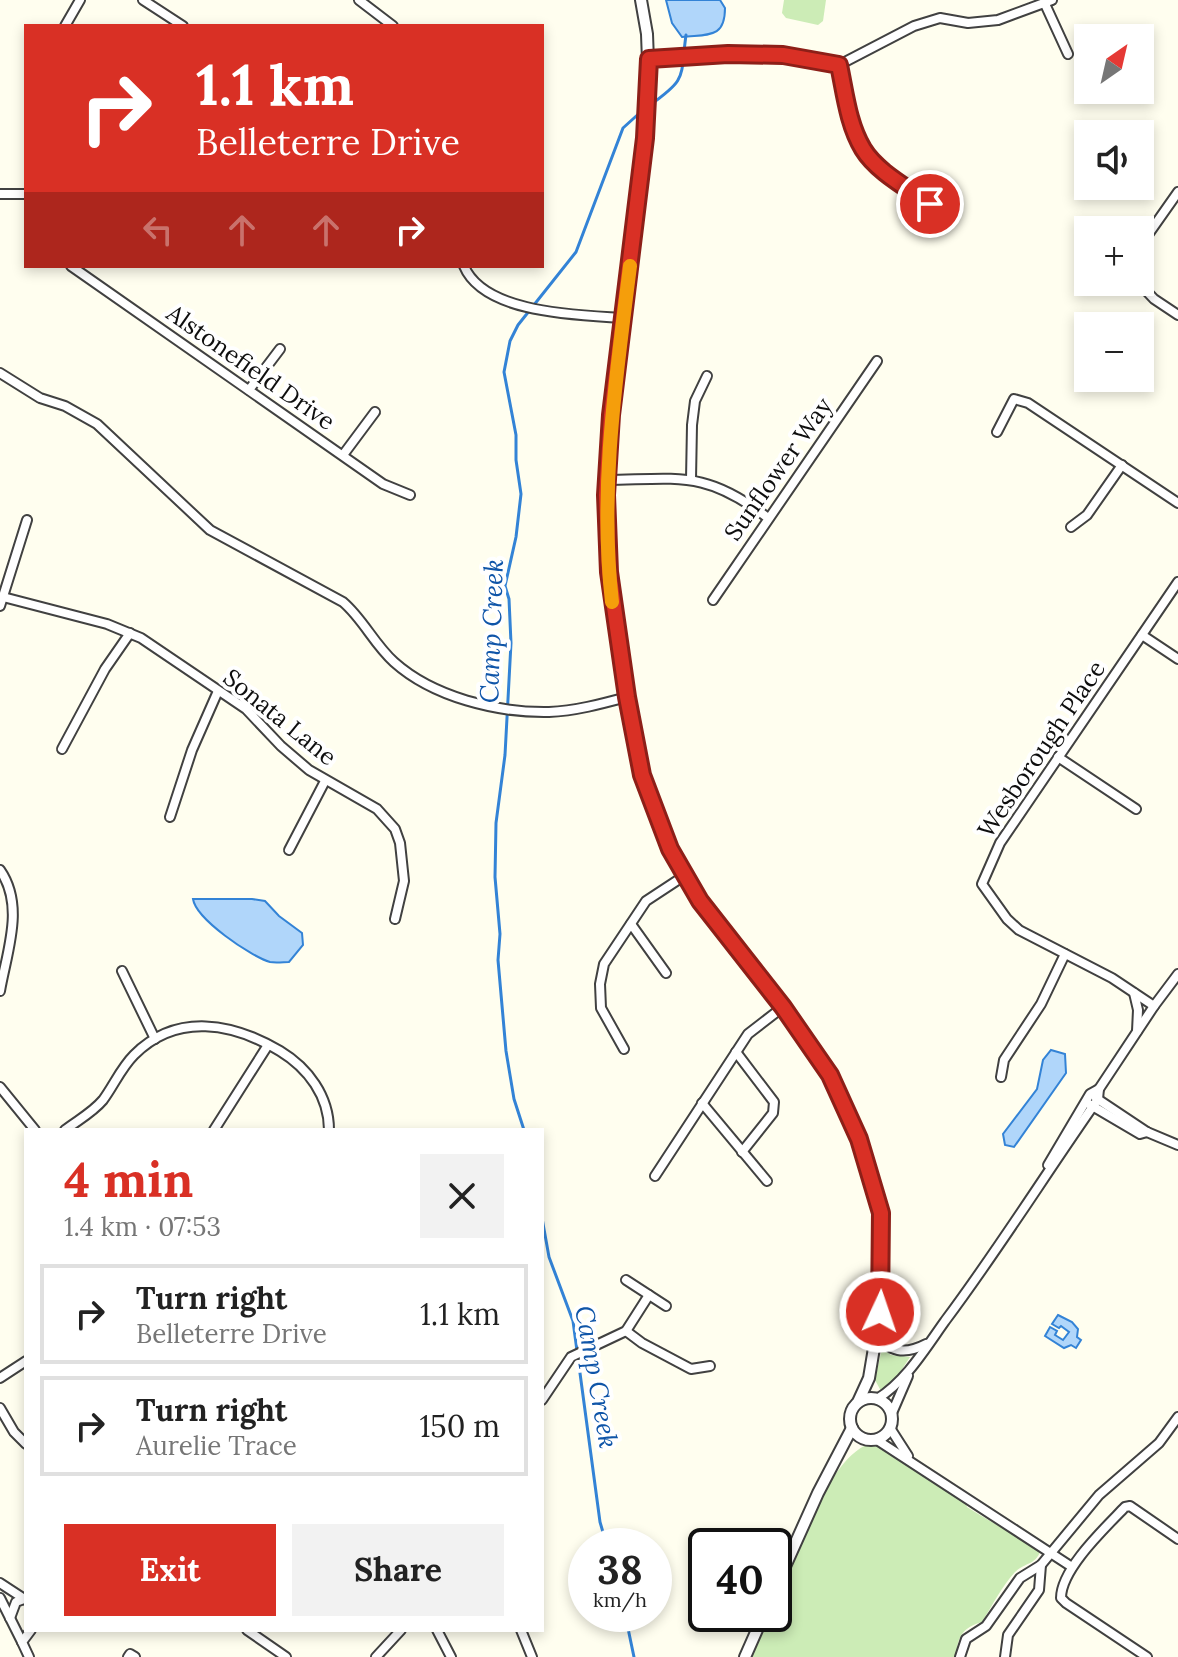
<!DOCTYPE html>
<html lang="en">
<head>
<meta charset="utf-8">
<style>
  :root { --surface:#fff; --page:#f2f2f2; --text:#222; --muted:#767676; --line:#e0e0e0; --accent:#d93025 }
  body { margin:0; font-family:Lora,serif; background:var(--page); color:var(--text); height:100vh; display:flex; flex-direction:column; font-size:30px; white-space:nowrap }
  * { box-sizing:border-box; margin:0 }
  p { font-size:26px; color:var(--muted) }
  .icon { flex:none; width:44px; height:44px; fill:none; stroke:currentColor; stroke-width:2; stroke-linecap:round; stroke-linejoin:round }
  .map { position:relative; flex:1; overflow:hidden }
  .side { position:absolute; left:24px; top:1128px; width:520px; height:504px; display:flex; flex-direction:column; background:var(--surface); border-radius:0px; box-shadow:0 4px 12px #0003 }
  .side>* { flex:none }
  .hud { position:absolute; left:24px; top:24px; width:520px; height:244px; border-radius:0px; box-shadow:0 4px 12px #0003; background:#d93025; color:#fff; overflow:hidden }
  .needle { width:52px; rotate:34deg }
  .buttons { position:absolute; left:1074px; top:24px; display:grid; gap:16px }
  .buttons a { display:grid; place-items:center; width:80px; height:80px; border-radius:0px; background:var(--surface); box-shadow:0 4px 12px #0003; font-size:40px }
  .speed { position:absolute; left:568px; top:1528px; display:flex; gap:16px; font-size:40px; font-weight:700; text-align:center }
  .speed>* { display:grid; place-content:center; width:104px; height:104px; border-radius:50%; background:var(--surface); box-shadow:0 4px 12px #0003; line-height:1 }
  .speed small { font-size:20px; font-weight:400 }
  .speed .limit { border:4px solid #111; border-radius:12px; background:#fff; color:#111 }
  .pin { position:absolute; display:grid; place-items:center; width:68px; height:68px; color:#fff; margin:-34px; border:4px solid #fff; border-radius:50%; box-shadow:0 2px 8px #0007 }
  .me { position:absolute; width:88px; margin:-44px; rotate:3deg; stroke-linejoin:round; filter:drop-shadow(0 0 6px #0008) }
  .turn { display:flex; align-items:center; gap:28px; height:168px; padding:0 40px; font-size:36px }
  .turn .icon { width:104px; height:104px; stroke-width:2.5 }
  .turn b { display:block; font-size:56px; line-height:68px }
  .lanes { display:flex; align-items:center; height:76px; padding:0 40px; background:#0003; justify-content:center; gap:40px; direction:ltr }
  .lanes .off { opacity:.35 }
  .round { display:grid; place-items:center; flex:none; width:84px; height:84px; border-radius:0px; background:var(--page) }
  .overview { display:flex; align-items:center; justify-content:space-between; height:136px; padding:0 40px }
  h1 { font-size:48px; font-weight:700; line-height:60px; color:var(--accent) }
  .action { display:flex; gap:16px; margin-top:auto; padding:16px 40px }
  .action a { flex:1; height:92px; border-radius:0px; background:var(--accent); color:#fff; font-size:32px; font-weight:700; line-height:92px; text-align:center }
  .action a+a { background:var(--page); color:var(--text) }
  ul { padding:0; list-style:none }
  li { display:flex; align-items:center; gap:24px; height:100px; margin:0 16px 12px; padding:0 24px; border:4px solid var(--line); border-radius:0px }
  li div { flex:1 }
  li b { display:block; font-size:30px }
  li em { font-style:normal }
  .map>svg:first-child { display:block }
</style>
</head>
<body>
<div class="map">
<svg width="1178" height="1657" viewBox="0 0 1178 1657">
  <rect width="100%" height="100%" fill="#fffeef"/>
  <g fill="#ccecb6">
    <path d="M 784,0 L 826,0 L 823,21 L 818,25 L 786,18 L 782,13 Z"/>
    <path d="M 882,1348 L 891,1355 L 910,1357 L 895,1380 L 881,1391 L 875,1380 Z"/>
    <path d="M 869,1444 L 887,1450 L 965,1501 L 967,1507 C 990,1522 1019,1536 1040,1552 C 1035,1565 1024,1563 1015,1572 C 1002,1586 992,1606 982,1622 C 963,1627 956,1638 957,1657 L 752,1657 L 771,1614 L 774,1614 L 774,1606 C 792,1565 826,1459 869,1444 Z"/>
  </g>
  <g fill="#b0d6fa" stroke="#3383d6" stroke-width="2">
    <path d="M 666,0 L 720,0 L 725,8 C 725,39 708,34 682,37 L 672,23 Z"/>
    <path d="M 193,899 L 252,899 L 265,901 L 279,916 L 302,933 L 303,945 L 289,962 C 284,962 276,963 270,962 C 250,956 196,919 193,899 Z"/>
    <path d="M 1051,1050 L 1065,1054 L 1066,1073 L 1014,1147 L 1005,1145 L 1003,1134 L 1037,1089 L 1043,1060 Z"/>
    <path d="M 1058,1315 L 1072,1322 L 1078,1329 L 1077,1337 L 1081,1340 L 1076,1348 L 1071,1345 L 1064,1348 L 1045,1336 L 1050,1327 L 1057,1331 L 1055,1335 L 1063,1340 L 1069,1332 L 1061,1326 L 1059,1328 L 1052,1324 Z"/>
  </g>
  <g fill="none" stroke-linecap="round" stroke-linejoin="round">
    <g stroke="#3383d6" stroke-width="3">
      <path d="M 650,105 C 688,78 680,78 686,35"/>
      <path d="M 524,1130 L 514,1099 L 506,1051 L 498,960 L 500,934 L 495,877 L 496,823 L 505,755 L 511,643 L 509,599 L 505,586 L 516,537 L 521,494 L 516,460 L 516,435 L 504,372 L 510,341 L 518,325 L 576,252 L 623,128 L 644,109"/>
      <path d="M 542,1218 L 549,1257 L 573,1321 L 600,1522 L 607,1546"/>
      <path d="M 625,1614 L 634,1657"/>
    </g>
    <g stroke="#414141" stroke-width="12">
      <g id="minor">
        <path d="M 143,0 L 183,26"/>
        <path d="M 359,0 L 393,26"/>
        <path d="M 1045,4 L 1068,54"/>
        <path d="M 65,26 L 80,0"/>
        <path d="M 649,59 L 728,54 L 783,55 L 839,65 L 914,26 L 940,18 L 968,23 L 998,20 L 1052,0"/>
        <path d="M 839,65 C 845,93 848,123 863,148 C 877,173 925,200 949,217"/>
        <path d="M 0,194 L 26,194"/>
        <path d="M 1140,246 L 1178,192"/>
        <path d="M 71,266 L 383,484 L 410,495"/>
        <path d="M 464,266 C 484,314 579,315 623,318"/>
        <path d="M 1138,282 L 1154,299 L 1178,315"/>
        <path d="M 0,373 L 40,398 L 65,406 L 97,424 L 210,530 L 343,602 C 363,619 374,644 394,662 C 433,697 497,713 549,712 C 575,711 601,704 627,697"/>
        <path d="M 249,390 L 280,349"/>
        <path d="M 997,432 L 1014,399 L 1028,403 L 1178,503"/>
        <path d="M 343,455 L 375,412"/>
        <path d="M 691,479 L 692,425 L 695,401 L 707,376"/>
        <path d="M 607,480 C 680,479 706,470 768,518"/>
        <path d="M 1071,527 L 1087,515 L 1122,465"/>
        <path d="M 3,597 L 107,624 L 141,638 L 246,709 L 281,746 L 309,770 L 377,809 L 395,829 L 400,843 L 404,881 L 395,919"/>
        <path d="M 713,600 L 877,361"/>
        <path d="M 0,606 L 27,520"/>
        <path d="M 1142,635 L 1178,659"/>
        <path d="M 62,749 L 105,669 L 130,633"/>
        <path d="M 1058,757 L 1136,809"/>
        <path d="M 170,817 L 192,750 L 218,691"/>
        <path d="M 289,850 L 325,781"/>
        <path d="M 0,870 C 25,906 7,951 0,991"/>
        <path d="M 631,924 L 666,973"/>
        <path d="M 122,971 L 155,1039"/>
        <path d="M 1134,993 L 1138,1010 L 1137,1031"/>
        <path d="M 1154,1006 L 1112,978 L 1019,930 L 1007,919 L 982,884 L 1000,843 L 1178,582"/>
        <path d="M 624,1049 L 601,1008 L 600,984 L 604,964 L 646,901 L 684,876"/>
        <path d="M 736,1052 L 774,1102 L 773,1113 L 742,1152"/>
        <path d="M 1001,1077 L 1004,1060 L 1041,1004 L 1065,954"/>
        <path d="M 0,1087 L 35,1130"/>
        <path d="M 1096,1098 L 1147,1132 L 1178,1145"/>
        <path d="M 702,1103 L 767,1181"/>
        <path d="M 1089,1104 L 1140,1134 L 1147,1132"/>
        <path d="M 65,1130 C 78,1120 92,1113 103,1100 C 114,1085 121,1068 134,1055 C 177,1012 233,1023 280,1051 C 308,1068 329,1096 329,1130"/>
        <path d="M 214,1130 L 268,1045"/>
        <path d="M 1048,1165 L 1090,1094 L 1099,1089"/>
        <path d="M 655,1176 L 748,1034 L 783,1007"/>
        <path d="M 626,1280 L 666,1306"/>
        <path d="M 626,1331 L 642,1343 L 691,1369 L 710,1366"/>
        <path d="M 878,1332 C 886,1354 907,1354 926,1344"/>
        <path d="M 0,1378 L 26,1361"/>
        <path d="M 877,1399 C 906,1381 925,1349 945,1321 C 999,1249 1046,1173 1098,1099 L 1099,1089 L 1154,1006 L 1178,974"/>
        <path d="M 542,1400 L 571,1357 L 626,1331 L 649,1295"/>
        <path d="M 0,1408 L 14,1432 L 26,1444"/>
        <path d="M 892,1413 L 908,1376"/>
        <path d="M 890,1428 L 908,1456"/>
        <path d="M 877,1440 L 1072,1567"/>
        <path d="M 0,1583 L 26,1600"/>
        <path d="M 0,1598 L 22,1642"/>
        <path d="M 10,1618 L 16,1602 L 24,1599"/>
        <path d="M 247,1630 L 286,1657"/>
        <path d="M 437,1630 L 451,1657"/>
        <path d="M 521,1630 L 532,1657"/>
        <path d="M 29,1657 L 22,1642 L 31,1630"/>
        <path d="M 128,1657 L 130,1654 L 135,1657"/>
        <path d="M 376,1657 L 401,1630"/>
        <path d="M 960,1657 L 966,1639 L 986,1626 L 1020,1578 L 1041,1565 L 1099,1495 L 1159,1443 L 1178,1417"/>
        <path d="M 1005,1657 L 1008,1635 L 1039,1590 L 1041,1565"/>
        <path d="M 1147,1657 L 1066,1603 L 1061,1598 C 1061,1569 1105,1528 1125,1507 L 1130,1506 L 1178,1539"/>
      </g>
    </g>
    <g stroke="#414141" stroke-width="14">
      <g id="tertiary">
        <path d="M 641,0 L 647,34 L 649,88 L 608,454 L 606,532 L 613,612 L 642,775 L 667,843 L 700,901 L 783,1007 L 830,1075 L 859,1139 L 881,1213 L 883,1278 L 880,1312 L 869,1378 L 858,1402"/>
        <circle cx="871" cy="1419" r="21"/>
        <path d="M 774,1591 L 818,1493 L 852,1428"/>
        <path d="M 745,1657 L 764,1614"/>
      </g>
    </g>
    <use href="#minor" stroke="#fff" stroke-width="8"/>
    <use href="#tertiary" stroke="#fff" stroke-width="10"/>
  </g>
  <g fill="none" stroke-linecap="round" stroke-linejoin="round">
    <g stroke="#8d1f18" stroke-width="20">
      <path id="route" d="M 880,1312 L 881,1213 L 859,1139 L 830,1075 L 783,1007 L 700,901 L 670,849 L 642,775 L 627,697 L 609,572 L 606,495 L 611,415 L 645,138 L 649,59 L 728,54 L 783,55 L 839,65 C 845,93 848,124 863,149 C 877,172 908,188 930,204"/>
    </g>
    <use href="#route" stroke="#d93025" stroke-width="14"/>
    <path stroke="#f59e0b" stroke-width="14" d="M 612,602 C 599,489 616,378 630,266"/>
  </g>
  <g text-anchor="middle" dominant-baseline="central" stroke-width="8" stroke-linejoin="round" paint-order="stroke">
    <g font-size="24" fill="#0e0e0e" stroke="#fff">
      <text transform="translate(251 367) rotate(35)">Alstonefield Drive</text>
      <text transform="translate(778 469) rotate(-55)">Sunflower Way</text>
      <text transform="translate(280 717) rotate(39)">Sonata Lane</text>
      <text transform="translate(1041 749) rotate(-56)">Wesborough Place</text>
    </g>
    <g font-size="26" font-style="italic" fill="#0f55a8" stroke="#fff">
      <text transform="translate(491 631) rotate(-88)">Camp Creek</text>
      <text transform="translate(597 1377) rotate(80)">Camp Creek</text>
    </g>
  </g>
</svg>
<div class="buttons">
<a><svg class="needle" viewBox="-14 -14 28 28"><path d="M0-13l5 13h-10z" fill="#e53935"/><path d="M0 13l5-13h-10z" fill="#767676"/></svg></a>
<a><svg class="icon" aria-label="sound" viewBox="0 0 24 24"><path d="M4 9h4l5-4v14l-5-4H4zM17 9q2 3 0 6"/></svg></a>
<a>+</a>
<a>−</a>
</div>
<div class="speed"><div>38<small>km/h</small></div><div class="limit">40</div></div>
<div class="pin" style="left:930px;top:204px;background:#d93025"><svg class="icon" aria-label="arrive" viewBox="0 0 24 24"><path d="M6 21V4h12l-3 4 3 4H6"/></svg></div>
<svg class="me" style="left:880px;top:1312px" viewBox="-20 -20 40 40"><circle r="17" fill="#d93025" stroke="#fff" stroke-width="3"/><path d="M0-11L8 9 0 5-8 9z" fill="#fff"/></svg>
<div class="hud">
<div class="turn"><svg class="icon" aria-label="right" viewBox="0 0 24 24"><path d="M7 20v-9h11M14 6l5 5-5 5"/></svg><div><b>1.1 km</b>Belleterre Drive</div></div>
<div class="lanes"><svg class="icon off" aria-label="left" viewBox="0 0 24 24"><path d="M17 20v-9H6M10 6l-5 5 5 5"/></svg><svg class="icon off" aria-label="ahead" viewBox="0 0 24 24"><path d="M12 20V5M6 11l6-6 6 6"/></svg><svg class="icon off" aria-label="ahead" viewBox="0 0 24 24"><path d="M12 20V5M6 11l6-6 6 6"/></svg><svg class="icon" aria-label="right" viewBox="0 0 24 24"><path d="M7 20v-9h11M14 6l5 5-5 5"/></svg></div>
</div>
<section class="side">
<div class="overview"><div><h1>4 min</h1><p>1.4 km · 07:53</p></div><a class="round"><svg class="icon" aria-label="close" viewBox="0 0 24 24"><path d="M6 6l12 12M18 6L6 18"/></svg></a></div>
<ul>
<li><svg class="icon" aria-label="right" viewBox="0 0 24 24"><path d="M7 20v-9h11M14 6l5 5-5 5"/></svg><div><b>Turn right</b><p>Belleterre Drive</p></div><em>1.1 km</em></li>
<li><svg class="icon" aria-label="right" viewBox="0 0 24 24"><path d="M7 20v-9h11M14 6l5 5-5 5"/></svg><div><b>Turn right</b><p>Aurelie Trace</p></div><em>150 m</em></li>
</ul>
<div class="action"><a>Exit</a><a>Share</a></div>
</section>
</div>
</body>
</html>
